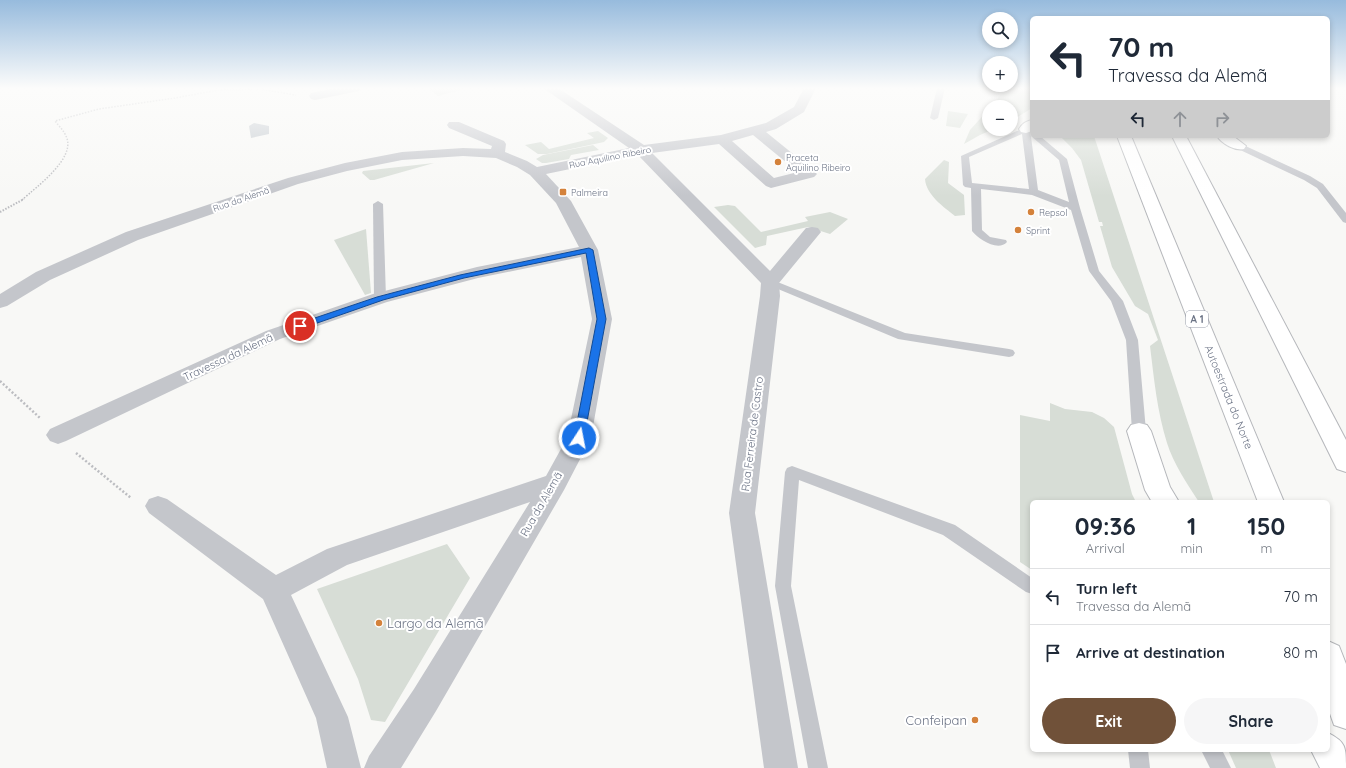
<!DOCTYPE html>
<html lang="en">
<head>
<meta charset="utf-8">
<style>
  :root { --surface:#fff; --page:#f6f6f7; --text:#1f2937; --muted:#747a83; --line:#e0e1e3; --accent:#705139 }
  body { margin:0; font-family:Quicksand,sans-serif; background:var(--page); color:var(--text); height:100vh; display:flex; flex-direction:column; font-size:15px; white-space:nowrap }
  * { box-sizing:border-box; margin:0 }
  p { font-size:13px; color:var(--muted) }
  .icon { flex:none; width:22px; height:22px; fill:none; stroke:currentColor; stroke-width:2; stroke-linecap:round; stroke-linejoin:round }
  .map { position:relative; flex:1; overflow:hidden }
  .panel { position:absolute; left:1030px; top:500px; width:300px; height:252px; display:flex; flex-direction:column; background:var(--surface); border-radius:6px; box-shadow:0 2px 6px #0003 }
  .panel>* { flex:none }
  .hud { position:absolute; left:1030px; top:16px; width:300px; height:122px; border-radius:6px; box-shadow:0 2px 6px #0003; background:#fff; color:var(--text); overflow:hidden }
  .buttons { position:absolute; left:982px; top:12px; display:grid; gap:8px }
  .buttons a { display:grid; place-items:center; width:36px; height:36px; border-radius:50%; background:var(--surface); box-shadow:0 2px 6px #0003; font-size:20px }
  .pin { position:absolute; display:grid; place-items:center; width:34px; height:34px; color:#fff; margin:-17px; border:2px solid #fff; border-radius:50%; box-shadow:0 1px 4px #0007 }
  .me { position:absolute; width:44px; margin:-22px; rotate:11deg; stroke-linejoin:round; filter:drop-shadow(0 0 3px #0008) }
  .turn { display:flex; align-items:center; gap:14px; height:84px; padding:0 12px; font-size:18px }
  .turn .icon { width:52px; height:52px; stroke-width:2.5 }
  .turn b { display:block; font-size:28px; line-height:34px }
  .lanes { display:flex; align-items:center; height:38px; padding:0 12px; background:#0003; justify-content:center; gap:20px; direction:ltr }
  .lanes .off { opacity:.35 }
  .eta { display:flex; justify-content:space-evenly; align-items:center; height:68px; text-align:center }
  .eta b { font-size:24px; font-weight:800; line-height:28px }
  .action { display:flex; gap:8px; margin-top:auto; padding:8px 12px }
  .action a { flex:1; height:46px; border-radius:24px; background:var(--accent); color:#fff; font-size:16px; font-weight:800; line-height:46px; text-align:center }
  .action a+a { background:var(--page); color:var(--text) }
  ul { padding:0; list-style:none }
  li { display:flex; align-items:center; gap:12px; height:56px; padding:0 12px; border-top:1px solid var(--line) }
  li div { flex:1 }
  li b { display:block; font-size:15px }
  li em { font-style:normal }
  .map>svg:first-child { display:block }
</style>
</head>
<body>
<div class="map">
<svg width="1346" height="768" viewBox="0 0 1346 768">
  <rect width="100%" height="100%" fill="#f8f8f6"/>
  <g fill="#d7ddd6">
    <path d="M 432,88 L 468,88 L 438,96 L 429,89 Z"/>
    <path d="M 1007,88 L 1032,88 L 1032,108 L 1011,121 L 1011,107 L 990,107 Z"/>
    <path d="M 989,109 L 989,129 L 994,129 L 980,135 L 964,144 L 970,130 Z"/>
    <path d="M 948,111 L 968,114 L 960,128 L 946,126 Z"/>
    <path d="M 598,131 L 608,138 L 604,142 L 547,154 L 538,154 L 525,145 L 541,142 L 549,149 L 594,138 L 587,133 Z"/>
    <path d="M 1060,136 L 1094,136 L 1214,502 L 1199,502 C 1188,485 1173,463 1167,443 C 1157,411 1154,379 1150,346 L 1158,340 L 1148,314 L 1135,306 L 1112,267 L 1100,226 L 1103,226 L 1102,222 L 1099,222 L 1081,160 L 1072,148 Z"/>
    <path d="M 593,145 L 599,150 L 571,155 L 569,159 L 546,163 L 542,163 L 536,159 L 543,155 Z"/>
    <path d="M 944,160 L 949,162 L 948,183 L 964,195 L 965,215 L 955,216 C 944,207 926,195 925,179 Z"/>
    <path d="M 434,163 L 374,180 L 370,180 L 362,173 L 363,171 Z"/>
    <path d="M 728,205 L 735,206 L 761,232 L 808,221 L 805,217 L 830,212 L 848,219 L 830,234 L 808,227 L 767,236 L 766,245 L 755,248 L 714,207 Z"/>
    <path d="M 366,229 L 371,293 L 365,295 L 334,240 Z"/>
    <path d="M 1050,403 L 1065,409 L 1092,412 L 1104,418 L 1114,427 L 1132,494 L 1136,502 L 1032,502 L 1032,570 L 1020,562 L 1020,415 L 1050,421 Z"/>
    <path d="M 447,544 L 470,578 L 385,722 L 371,720 L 358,679 L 317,589 Z"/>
    <path d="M 1228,750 L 1269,750 L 1276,768 L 1236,768 Z"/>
  </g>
  <path fill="#bfc5cc" d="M 254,123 L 269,126 L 269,134 L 251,138 L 249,126 Z"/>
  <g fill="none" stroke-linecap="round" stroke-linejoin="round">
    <g stroke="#b5b7bb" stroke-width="2">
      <g id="highway">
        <path d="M 1032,120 L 1032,131 L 1026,133 L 1021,132 L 1019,129 C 1022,124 1026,121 1032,120 Z"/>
        <path d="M 1117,136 L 1131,136 L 1284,502 L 1258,502 Z"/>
        <path d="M 1172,136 L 1186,136 L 1346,440 L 1346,472 L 1337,469 L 1334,463 Z"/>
        <path d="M 1217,136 L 1233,136 L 1246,146 L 1244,149 C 1235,151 1222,144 1217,136 Z"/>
        <path d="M 1139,423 L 1147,425 L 1151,431 L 1170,487 L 1179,502 L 1152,502 L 1145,490 L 1127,431 L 1131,425 Z"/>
        <path d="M 1328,641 L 1339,646 L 1346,664 L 1346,729 L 1334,725 L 1328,708 Z"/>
        <path d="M 1328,733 C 1346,742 1346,747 1346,768 L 1320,768 L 1311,750 L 1328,750 Z"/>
      </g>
    </g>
    <path stroke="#bcbdc1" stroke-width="1.5" stroke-dasharray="1.5 1.5" stroke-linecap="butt" d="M 22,200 C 36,187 77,158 66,136 C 64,131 59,126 55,121 L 99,109 L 175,98 L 218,90 L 260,89 L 296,95"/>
    <path stroke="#bcbdc1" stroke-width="2" stroke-dasharray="1.5 1.5" stroke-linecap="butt" d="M 0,212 L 24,199"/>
    <g stroke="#bcbdc1" stroke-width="2.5" stroke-dasharray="2 2" stroke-linecap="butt">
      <path d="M 0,381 L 40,418"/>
      <path d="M 76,453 L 131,498"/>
    </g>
    <g fill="#c4c6cb" fill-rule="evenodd">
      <path d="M 937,88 L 945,88 L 938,118 L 934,120 L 930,118 Z"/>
      <path d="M 1026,127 L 1030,129 L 1038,190 L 1069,202 L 1059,160 L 1031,136 L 1032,134 L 1032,136 L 1040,136 L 1067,159 L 1080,208 L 1099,271 L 1123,301 L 1138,340 L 1146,431 L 1144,435 L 1139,436 L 1134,435 L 1132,431 L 1126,340 L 1111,301 L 1089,271 L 1071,210 L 1032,195 L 981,189 L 982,230 L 990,237 L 1006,240 L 1007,242 C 998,252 978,239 972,231 L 971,188 L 965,187 L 963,185 L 961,156 ZM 1022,134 L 1029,189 L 972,183 L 969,157 Z"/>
      <path d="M 1239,143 L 1310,176 L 1323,184 L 1346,213 L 1346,223 L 1343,222 L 1317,188 L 1304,180 L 1236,148 L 1235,146 Z"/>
      <path d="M 378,201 L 383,204 L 386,298 L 384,300 L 376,300 L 374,298 L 373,204 Z"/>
      <path d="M 770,279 L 905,333 L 1009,349 L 1013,350 L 1015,353 L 1013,356 L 1009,357 L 898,339 L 766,284 L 764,282 Z"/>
      <path d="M 792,466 L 955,525 L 1032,578 L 1032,594 L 1026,592 L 943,535 L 799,480 L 791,586 L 828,768 L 808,768 L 775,586 L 785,472 L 787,468 Z"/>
      <path d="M 1128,750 L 1148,750 L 1150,768 L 1130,768 Z"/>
      <path d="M 1201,750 L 1222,750 L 1231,768 L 1210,768 Z"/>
    </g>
    <g fill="#c4c6cb" fill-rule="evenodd">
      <path d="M 335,88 L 361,88 L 359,91 L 315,100 L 311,99 L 309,96 L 311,93 Z"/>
      <path d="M 543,88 L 558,88 L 644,145 L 721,135 L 766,123 L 794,107 L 804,88 L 816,88 L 804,112 L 776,129 L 766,132 L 814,171 L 817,174 L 814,177 L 771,188 L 766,186 L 719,144 L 652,153 L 770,271 L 806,228 L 812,227 L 818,228 L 821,232 L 779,283 L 780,296 L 755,513 L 798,768 L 764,768 L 729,513 L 760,296 L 761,283 L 638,155 L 546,174 L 571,201 L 598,250 L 612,319 L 591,438 L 564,490 L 436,711 L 401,768 L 364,768 L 369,756 L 414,689 L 530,502 L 347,565 L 291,595 L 348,717 L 361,768 L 327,768 L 316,718 L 263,599 L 149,513 L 145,506 L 149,499 L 158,496 L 167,499 L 276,575 L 327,549 L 546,476 L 567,438 L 592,319 L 581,257 L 478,278 L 387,302 L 280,339 L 66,441 L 58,444 L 50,441 L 46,435 L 50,429 L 266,331 L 373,294 L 477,267 L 579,247 L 556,203 L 530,175 L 517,167 L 496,158 L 463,156 L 402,160 L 347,171 L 298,184 L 138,240 L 50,280 L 7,306 L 0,308 L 0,294 L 36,272 L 126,232 L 288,178 L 345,163 L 402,152 L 463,148 L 491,149 L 492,146 L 449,128 L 447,125 L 449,122 L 459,122 L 504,141 L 506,144 L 505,152 L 527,161 L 537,167 L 629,148 ZM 753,135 L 798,172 L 774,178 L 732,141 Z"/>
    </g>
    <use href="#highway" fill="#fff" fill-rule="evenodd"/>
  </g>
  <linearGradient id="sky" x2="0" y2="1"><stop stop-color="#97bbdd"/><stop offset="0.45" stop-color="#fcfcfb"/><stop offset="1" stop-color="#fcfcfb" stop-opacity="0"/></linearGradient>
  <rect width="1346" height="196" fill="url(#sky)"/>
  <path fill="#1a73e8" stroke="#114b97" d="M 589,248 L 593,250 L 606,319 L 584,438 L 579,441 L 574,438 L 597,319 L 586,253 L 464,278 L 383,300 L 303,328 L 297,328 L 296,326 L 297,324 L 377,297 L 460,275 Z"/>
  <g fill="#d4823b" stroke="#fff" stroke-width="1.5">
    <circle cx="778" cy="162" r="4"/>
    <rect x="559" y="188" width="8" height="8" rx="2"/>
    <circle cx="1031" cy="212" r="4"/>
    <circle cx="1018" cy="230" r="4"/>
    <circle cx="379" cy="623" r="4"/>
    <circle cx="975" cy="720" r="4"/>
  </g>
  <g text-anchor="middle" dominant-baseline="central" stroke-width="4" stroke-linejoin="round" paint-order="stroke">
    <g font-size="9" fill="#6a7284" stroke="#fff">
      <text transform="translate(610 157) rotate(-11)">Rua Aquilino Ribeiro</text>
      <text transform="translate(241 199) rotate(-19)">Rua da Alemã</text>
    </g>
    <g font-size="9" fill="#6a7284" stroke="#fff" text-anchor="start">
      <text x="786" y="157">Praceta<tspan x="786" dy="10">Aquilino Ribeiro</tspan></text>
      <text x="571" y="192">Palmeira</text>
      <text x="1039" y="212">Repsol</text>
      <text x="1026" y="230">Sprint</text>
    </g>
    <rect fill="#fff" stroke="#979ca9" stroke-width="1" x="1186" y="311" width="22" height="16" rx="3"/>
    <g font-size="10" font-weight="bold" fill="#6a7284">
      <text x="1197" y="319">A 1</text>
    </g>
    <g font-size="11" fill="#6a7284" stroke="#fff">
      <text transform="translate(228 357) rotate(-25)">Travessa da Alemã</text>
      <text transform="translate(1229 397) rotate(68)">Autoestrada do Norte</text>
      <text transform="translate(752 434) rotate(-83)">Rua Ferreira de Castro</text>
      <text transform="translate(541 504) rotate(-60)">Rua da Alemã</text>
    </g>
    <g font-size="13" fill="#6a7284" stroke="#fff" text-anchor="start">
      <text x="387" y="623">Largo da Alemã</text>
      <text x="967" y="720" text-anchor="end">Confeipan</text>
    </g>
  </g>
</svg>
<div class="buttons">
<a><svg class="icon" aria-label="search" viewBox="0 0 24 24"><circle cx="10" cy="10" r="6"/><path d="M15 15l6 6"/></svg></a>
<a>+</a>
<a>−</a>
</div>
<div class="pin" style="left:300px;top:326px;background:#d93025"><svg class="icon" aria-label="arrive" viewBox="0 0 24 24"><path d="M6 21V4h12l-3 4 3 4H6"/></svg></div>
<svg class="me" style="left:579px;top:438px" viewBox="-20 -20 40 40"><circle r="17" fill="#1a73e8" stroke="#fff" stroke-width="3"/><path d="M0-11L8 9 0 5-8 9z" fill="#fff"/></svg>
<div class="hud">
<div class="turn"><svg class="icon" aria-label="left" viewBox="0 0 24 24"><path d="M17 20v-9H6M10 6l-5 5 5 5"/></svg><div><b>70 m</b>Travessa da Alemã</div></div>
<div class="lanes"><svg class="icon" aria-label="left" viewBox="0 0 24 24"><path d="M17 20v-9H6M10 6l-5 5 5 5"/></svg><svg class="icon off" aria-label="ahead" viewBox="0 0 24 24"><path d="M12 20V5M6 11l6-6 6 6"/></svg><svg class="icon off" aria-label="right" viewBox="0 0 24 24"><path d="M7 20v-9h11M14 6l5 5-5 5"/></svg></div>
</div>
<section class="panel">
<div class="eta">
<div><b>09:36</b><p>Arrival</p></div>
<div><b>1</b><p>min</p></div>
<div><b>150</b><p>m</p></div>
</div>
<ul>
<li><svg class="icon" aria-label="left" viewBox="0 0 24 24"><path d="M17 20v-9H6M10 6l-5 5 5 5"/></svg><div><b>Turn left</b><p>Travessa da Alemã</p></div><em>70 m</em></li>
<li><svg class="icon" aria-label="arrive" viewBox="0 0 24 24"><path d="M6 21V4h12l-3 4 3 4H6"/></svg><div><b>Arrive at destination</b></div><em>80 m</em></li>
</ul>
<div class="action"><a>Exit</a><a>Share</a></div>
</section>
</div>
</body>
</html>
